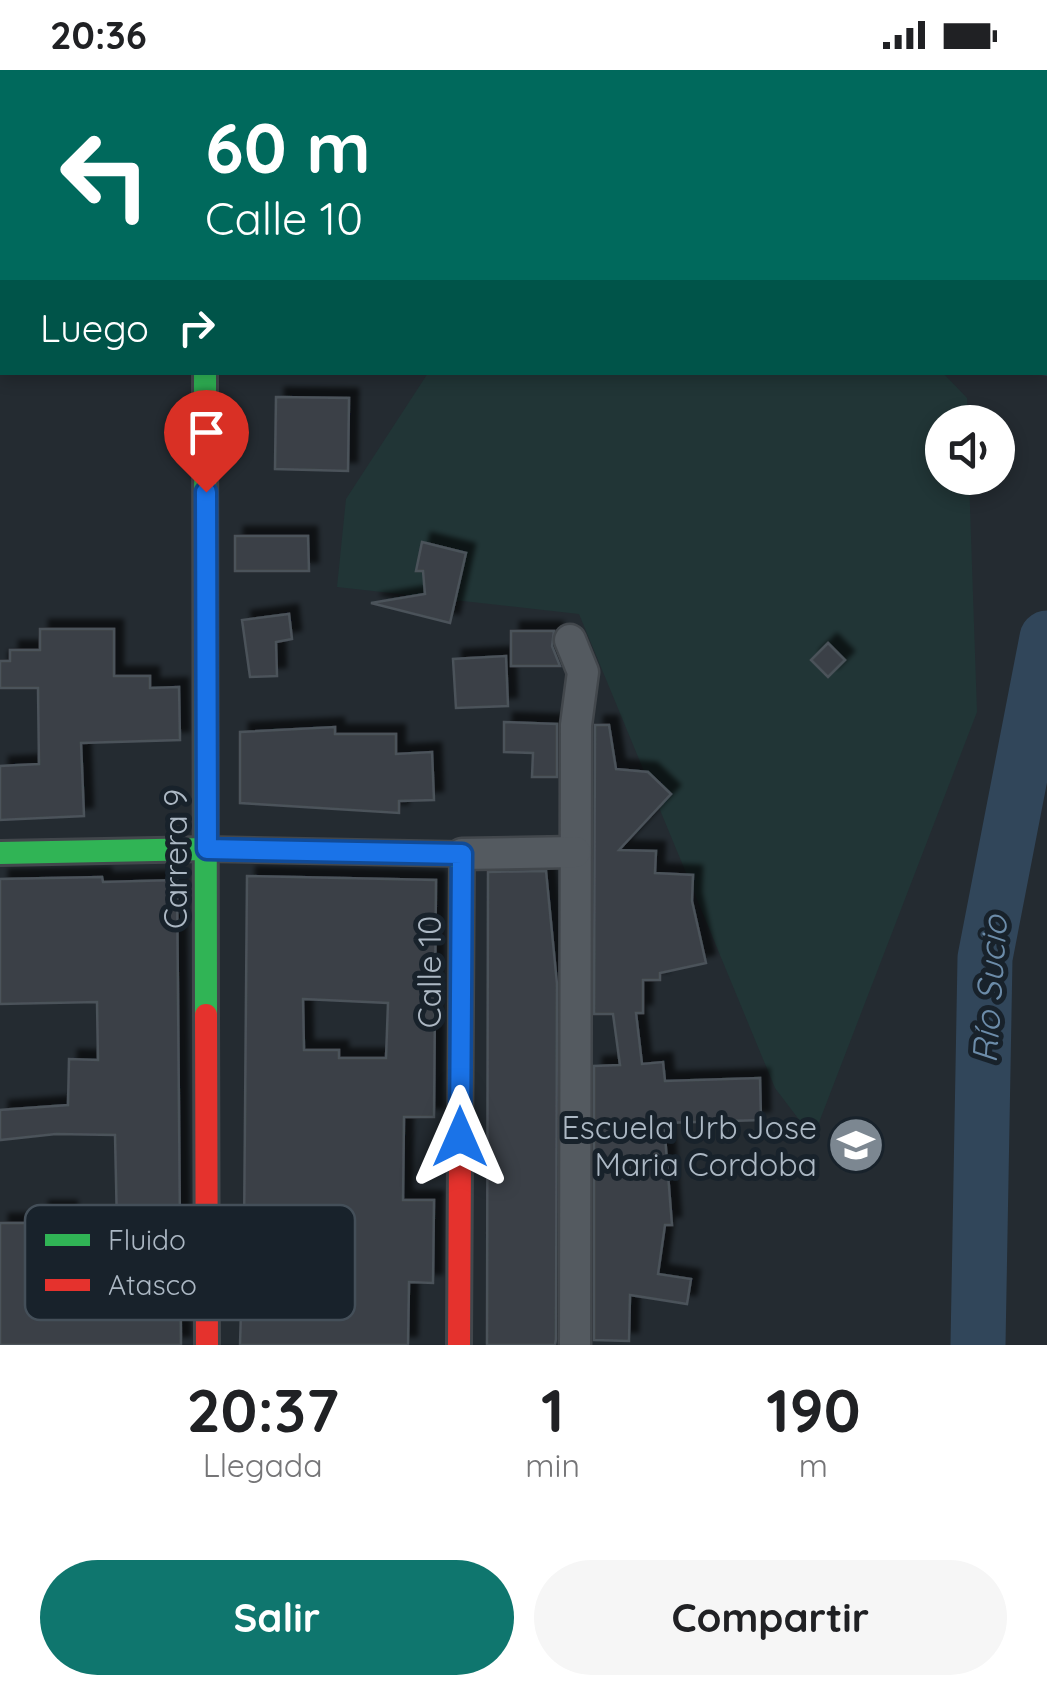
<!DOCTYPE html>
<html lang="es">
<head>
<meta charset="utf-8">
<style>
  :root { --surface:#fff; --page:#f6f6f6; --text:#202124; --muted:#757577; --accent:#0f766e }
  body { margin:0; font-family:Quicksand,sans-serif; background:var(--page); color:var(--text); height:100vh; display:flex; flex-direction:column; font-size:38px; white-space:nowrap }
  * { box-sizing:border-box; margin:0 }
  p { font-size:32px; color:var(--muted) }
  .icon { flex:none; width:55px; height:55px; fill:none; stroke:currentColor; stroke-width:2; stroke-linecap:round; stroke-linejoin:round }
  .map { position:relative; height:1275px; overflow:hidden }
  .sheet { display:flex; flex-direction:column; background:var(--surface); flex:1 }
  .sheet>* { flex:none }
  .banner { position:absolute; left:0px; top:0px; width:1048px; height:305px; box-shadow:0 5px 15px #0003; background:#00695c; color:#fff; overflow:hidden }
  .tools { position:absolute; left:925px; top:335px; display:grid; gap:20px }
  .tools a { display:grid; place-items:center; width:90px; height:90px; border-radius:50%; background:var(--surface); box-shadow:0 5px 15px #0003; font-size:50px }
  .pin { position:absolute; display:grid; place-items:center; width:85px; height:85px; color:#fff; margin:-102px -42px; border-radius:50% 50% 50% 0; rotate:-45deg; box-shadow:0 0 10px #0007 }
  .pin .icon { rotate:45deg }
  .me { position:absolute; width:110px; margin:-55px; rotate:0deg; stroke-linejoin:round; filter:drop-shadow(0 0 8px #0008) }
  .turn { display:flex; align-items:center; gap:35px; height:210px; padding:0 40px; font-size:45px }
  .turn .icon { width:130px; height:130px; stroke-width:2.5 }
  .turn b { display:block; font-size:70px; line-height:85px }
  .then { display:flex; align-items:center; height:95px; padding:0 40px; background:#0003; gap:20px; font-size:38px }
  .eta { display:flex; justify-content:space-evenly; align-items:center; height:170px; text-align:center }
  .eta b { font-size:60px; font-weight:700; line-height:70px }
  .cta { display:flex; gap:20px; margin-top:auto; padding:20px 40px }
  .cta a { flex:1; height:115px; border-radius:60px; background:var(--accent); color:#fff; font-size:40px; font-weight:700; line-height:115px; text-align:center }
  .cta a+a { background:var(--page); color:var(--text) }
  .status { display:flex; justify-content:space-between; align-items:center; height:70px; padding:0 50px; background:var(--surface); direction:ltr }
  .status svg { height:28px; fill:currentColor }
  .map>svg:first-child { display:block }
</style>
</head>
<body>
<div class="status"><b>20:36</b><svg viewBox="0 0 49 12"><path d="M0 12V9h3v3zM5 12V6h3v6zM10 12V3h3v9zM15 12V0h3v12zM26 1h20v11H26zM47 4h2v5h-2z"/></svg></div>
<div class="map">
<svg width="1047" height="1275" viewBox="0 0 1047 1275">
  <defs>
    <filter id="shadow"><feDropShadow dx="9" dy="-9" stdDeviation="2.5" flood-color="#0009"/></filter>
  </defs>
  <rect width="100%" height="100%" fill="#242b31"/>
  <path fill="#213536" d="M 942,302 L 967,328 L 968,352 L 942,352 L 942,408 L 969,408 L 977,642 L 813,1068 L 775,1018 L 579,544 L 337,517 L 346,429 L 428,303 Z"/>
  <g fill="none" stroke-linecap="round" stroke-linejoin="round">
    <g stroke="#31465a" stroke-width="55">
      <path d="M 1045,276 L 1047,278"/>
      <path d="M 978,1275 L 985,888 L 1047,568"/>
    </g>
  </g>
  <g fill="#3b4146" stroke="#4b525a" stroke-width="2.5" fill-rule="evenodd" filter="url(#shadow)">
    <path d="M 276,327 L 349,328 L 348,401 L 275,399 Z"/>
    <path d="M 235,466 L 308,466 L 309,501 L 235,501 Z"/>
    <path d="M 422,472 L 466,483 L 450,553 L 371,533 L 425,524 L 423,501 L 416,501 Z"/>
    <path d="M 289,544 L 292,569 L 276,572 L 277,606 L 250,607 L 242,550 Z"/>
    <path d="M 40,559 L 114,559 L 114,606 L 150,606 L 150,618 L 179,617 L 180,670 L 81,673 L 84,746 L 0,750 L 0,696 L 39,694 L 38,618 L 0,618 L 0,591 L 10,591 L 10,580 L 40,580 Z"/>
    <path d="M 511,561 L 554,561 L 552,576 L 560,596 L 511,596 Z"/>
    <path d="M 828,573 L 845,590 L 828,607 L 811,590 Z"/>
    <path d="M 506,586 L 508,636 L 456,638 L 453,589 Z"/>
    <path d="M 504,652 L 557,654 L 557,707 L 532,707 L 533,683 L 504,682 Z"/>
    <path d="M 595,655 L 609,655 L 616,699 L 648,702 L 671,724 L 619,780 L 656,781 L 655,803 L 693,805 L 692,831 L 706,893 L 660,903 L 660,910 L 643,910 L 643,943 L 636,943 L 642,994 L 663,992 L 665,1011 L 760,1008 L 761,1050 L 664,1053 L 672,1155 L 665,1155 L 658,1204 L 691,1209 L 687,1234 L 630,1225 L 629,1271 L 594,1270 L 594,996 L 620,995 L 613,944 L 594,944 Z"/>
    <path d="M 335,657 L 335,664 L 396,664 L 396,684 L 432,682 L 434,730 L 399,731 L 399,743 L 240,733 L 240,662 Z"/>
    <path d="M 546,801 L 557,914 L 556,1269 L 555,1275 L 487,1275 L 488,802 Z"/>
    <path d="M 247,806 L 436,810 L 434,1047 L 404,1047 L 403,1130 L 434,1130 L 433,1213 L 409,1212 L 408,1275 L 240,1275 L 242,1208 L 233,1208 L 233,1168 L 244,1168 ZM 303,929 L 388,933 L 386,988 L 339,988 L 339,980 L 304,980 Z"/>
    <path d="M 102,807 L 103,812 L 177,810 L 181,1275 L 0,1275 L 0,1153 L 41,1153 L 40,1140 L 68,1140 L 68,1157 L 117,1156 L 115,1065 L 56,1064 L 0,1070 L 0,1040 L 68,1035 L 69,989 L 98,990 L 97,932 L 0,934 L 0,809 Z"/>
  </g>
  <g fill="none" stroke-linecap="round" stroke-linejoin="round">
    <g stroke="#42474c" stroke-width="35">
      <g id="street">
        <path d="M 322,2 L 325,0"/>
        <path d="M 0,94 L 2,94"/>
        <path d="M 0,214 L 2,214"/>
        <path d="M 570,570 L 583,602 L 576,655 L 575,1275"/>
        <path d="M 462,784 L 575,782"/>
      </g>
    </g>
    <g stroke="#42474c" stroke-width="28">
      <g id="fast">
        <path d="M 205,302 L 206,945"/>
        <path d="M 0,783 L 207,779 L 462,784 L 460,1088"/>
      </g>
    </g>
    <g stroke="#42474c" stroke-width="28">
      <g id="jam">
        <path d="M 206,945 L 207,1275"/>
        <path d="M 459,1275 L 460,1088"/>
      </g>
    </g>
    <use href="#street" stroke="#545a60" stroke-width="30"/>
    <use href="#fast" stroke="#30b455" stroke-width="22"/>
    <use href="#jam" stroke="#e5322d" stroke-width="22"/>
  </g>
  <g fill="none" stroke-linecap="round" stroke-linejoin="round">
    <g stroke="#114b97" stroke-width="25">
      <path id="route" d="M 206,422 L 207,779 L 462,784 L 460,1067"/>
    </g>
    <use href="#route" stroke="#1a73e8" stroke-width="18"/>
  </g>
  <defs>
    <g id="school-disc" transform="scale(2.875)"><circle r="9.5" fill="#7c8791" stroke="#18222b"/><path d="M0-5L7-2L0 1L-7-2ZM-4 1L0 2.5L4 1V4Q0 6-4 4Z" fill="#fff"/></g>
  </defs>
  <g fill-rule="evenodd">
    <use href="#school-disc" x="856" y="1075"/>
  </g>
  <g text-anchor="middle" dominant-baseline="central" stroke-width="10" stroke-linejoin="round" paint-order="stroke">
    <g font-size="32" fill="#acb8c4" stroke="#18222b">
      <text transform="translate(175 789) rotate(-90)">Carrera 9</text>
      <text transform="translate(429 902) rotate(-90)">Calle 10</text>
    </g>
    <g font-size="32" fill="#acb8c4" stroke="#18222b" text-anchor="end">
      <text x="817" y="1057">Escuela Urb Jose<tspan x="817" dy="37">Maria Cordoba</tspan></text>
    </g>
    <g font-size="35" font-style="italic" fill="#6c8ca9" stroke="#18222b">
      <text transform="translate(989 919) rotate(-86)">Río Sucio</text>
    </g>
  </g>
  <rect x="25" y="1135" width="330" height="115" rx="15" fill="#18222b" stroke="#444f59" stroke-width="2.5"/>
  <rect x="45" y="1164" width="45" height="12" fill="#30b455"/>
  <rect x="45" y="1209" width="45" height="12" fill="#e5322d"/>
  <g font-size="28" fill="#acb8c4">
    <text x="108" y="1180">Fluido</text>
    <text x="108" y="1225">Atasco</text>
  </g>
</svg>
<div class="tools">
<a><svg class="icon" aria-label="sound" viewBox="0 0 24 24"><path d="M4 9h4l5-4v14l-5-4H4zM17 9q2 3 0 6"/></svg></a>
</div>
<div class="pin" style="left:206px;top:422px;background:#d93025"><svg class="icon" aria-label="arrive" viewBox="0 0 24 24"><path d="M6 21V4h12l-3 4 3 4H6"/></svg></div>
<svg class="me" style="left:460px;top:1067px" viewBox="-20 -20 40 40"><path d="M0-17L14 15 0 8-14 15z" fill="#1a73e8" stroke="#fff" stroke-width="4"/></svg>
<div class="banner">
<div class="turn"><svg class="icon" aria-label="left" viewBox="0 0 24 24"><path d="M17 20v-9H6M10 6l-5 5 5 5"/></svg><div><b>60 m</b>Calle 10</div></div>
<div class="then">Luego<svg class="icon" aria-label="right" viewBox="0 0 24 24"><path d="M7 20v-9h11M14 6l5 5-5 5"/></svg></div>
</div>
</div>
<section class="sheet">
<div class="eta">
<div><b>20:37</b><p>Llegada</p></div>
<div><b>1</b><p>min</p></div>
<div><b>190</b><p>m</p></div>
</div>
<div class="cta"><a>Salir</a><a>Compartir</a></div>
</section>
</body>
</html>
